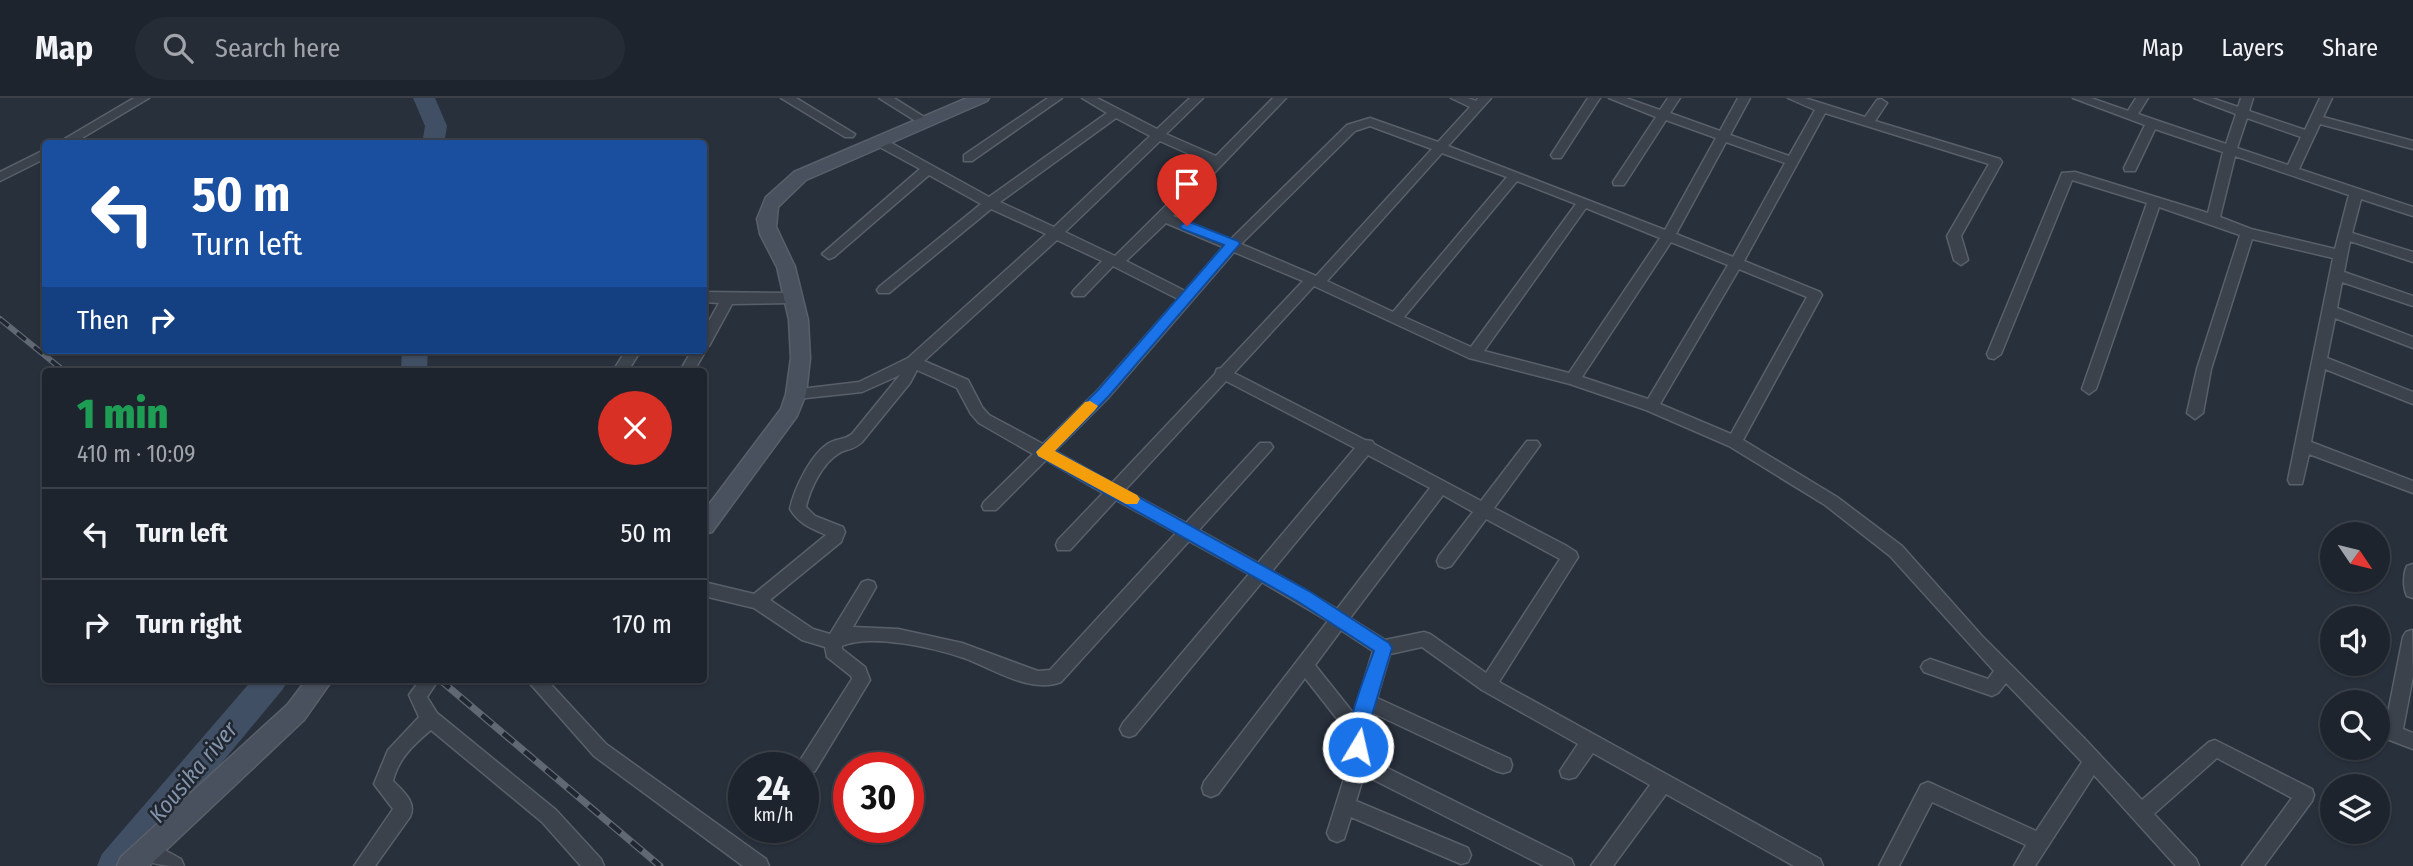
<!DOCTYPE html>
<html lang="en">
<head>
<meta charset="utf-8">
<style>
  :root { --surface:#1e242d; --page:#262c35; --text:#f1f3f6; --muted:#a1a4aa; --line:#3c4149 }
  body { margin:0; font-family:"Fira Sans Condensed",sans-serif; background:var(--page); color:var(--text); height:100vh; display:flex; flex-direction:column; font-size:26px; white-space:nowrap }
  * { box-sizing:border-box; margin:0 }
  p { font-size:23px; color:var(--muted) }
  .icon { flex:none; width:38px; height:38px; fill:none; stroke:currentColor; stroke-width:2; stroke-linecap:round; stroke-linejoin:round }
  .map { position:relative; flex:1; overflow:hidden }
  .panel { position:absolute; left:42px; top:270px; width:665px; height:315px; display:flex; flex-direction:column; background:var(--surface); border-radius:7px; box-shadow:0 2px 5px #0004,0 0 0 2px var(--line) }
  .panel>* { flex:none }
  .banner { position:absolute; left:42px; top:42px; width:665px; height:214px; border-radius:7px; box-shadow:0 2px 5px #0004,0 0 0 2px var(--line); background:#1a4fa0; color:#fff; overflow:hidden }
  .needle { width:46px; rotate:125deg }
  .buttons { position:absolute; left:2320px; top:424px; display:grid; gap:14px }
  .buttons a { display:grid; place-items:center; width:70px; height:70px; border-radius:50%; background:var(--surface); box-shadow:0 2px 5px #0004,0 0 0 2px var(--line); font-size:35px }
  .speed { position:absolute; left:728px; top:654px; display:flex; gap:14px; font-size:35px; font-weight:700; text-align:center }
  .speed>* { display:grid; place-content:center; width:91px; height:91px; border-radius:50%; background:var(--surface); box-shadow:0 2px 5px #0004,0 0 0 2px var(--line); line-height:1 }
  .speed small { font-size:18px; font-weight:400 }
  .speed .limit { border:10px solid #d22; background:#fff; color:#111 }
  .pin { position:absolute; display:grid; place-items:center; width:60px; height:60px; color:#fff; margin:-72px -30px; border-radius:50% 50% 50% 0; rotate:-45deg; box-shadow:0 0 7px #0007 }
  .pin .icon { rotate:45deg }
  .me { position:absolute; width:77px; margin:-38px; rotate:9deg; stroke-linejoin:round; filter:drop-shadow(0 0 5px #0008) }
  .turn { display:flex; align-items:center; gap:24px; height:147px; padding:0 35px; font-size:32px }
  .turn .icon { width:91px; height:91px; stroke-width:2.5 }
  .turn b { display:block; font-size:49px; line-height:60px }
  .then { display:flex; align-items:center; height:66px; padding:0 35px; background:#0003; gap:14px; font-size:26px }
  .round { display:grid; place-items:center; flex:none; width:74px; height:74px; border-radius:37px; background:var(--page) }
  .overview { display:flex; align-items:center; justify-content:space-between; height:119px; padding:0 35px }
  h1 { font-size:42px; font-weight:800; line-height:52px; color:#1e9e55 }
  ul { padding:0; list-style:none }
  li { display:flex; align-items:center; gap:21px; height:91px; padding:0 35px; border-top:2px solid var(--line) }
  li div { flex:1 }
  li b { display:block; font-size:26px }
  li em { font-style:normal }
  header { display:flex; align-items:center; gap:42px; box-sizing:border-box; height:98px; padding:0 35px; background:var(--surface); border-bottom:2px solid var(--line) }
  header strong { font-size:33px }
  nav { display:flex; gap:38px; margin-inline-start:auto; font-size:24px }
  .search { width:490px; height:63px; background:var(--page); display:flex; align-items:center; gap:18px; box-sizing:border-box; padding:0 24px; border-radius:38px; color:var(--muted); font-size:26px }
  .map>svg:first-child { display:block }
</style>
</head>
<body>
<header>
<strong>Map</strong>
<div class="search"><svg class="icon" aria-label="search" viewBox="0 0 24 24"><circle cx="10" cy="10" r="6"/><path d="M15 15l6 6"/></svg>Search here</div>
<nav><a>Map</a><a>Layers</a><a>Share</a></nav>
</header>
<div class="map">
<svg width="2413" height="768" viewBox="0 0 2413 768">
  <rect width="100%" height="100%" fill="#28303c"/>
  <g fill="none" stroke-linecap="round" stroke-linejoin="round">
    <g fill="#414f64" fill-rule="evenodd">
      <path d="M 413,0 L 435,0 L 447,28 L 444,46 L 422,46 L 425,28 Z"/>
      <path d="M 402,252 L 428,252 L 427,273 L 401,273 Z"/>
      <path d="M 253,581 L 288,581 L 283,591 L 136,768 L 97,768 L 102,756 Z"/>
    </g>
    <g stroke="#59606a" stroke-width="3">
      <g id="street">
        <path d="M 134,0 L 149,0 L 72,46 L 56,46 Z"/>
        <path d="M 781,0 L 796,0 L 855,36 L 853,39 L 845,39 Z"/>
        <path d="M 879,0 L 894,0 L 932,24 L 930,27 L 922,27 Z"/>
        <path d="M 1048,0 L 1062,0 L 972,63 L 964,63 L 964,57 Z"/>
        <path d="M 1082,0 L 1097,0 L 1157,31 L 1190,0 L 1203,0 L 1166,36 L 1216,58 L 1273,0 L 1286,0 L 1173,118 L 1230,142 L 1347,27 L 1370,20 L 1438,44 L 1470,9 L 1451,0 L 1468,0 L 1476,3 L 1478,0 L 1491,0 L 1448,48 L 1665,132 L 1716,40 L 1666,22 L 1624,87 L 1614,87 L 1613,84 L 1656,19 L 1609,0 L 1626,0 L 1660,12 L 1668,0 L 1680,0 L 1670,15 L 1720,33 L 1738,0 L 1750,0 L 1730,37 L 1789,58 L 1815,12 L 1788,0 L 1805,0 L 1865,19 L 1877,2 L 1881,1 L 1887,5 L 1875,23 L 2000,61 L 2002,64 L 1961,138 L 1968,162 L 1961,167 L 1954,162 L 1947,138 L 1989,66 L 1825,15 L 1744,163 L 1820,194 L 1822,197 L 1743,342 L 1837,399 L 1902,448 L 1982,538 L 2084,640 L 2142,702 L 2209,644 L 2215,642 L 2312,691 L 2314,697 L 2312,703 L 2264,768 L 2242,768 L 2292,700 L 2217,660 L 2154,716 L 2196,761 L 2199,768 L 2176,768 L 2094,677 L 2035,768 L 2014,768 L 2026,747 L 1932,704 L 1899,768 L 1879,768 L 1921,687 L 1928,684 L 1935,687 L 2036,733 L 2082,664 L 2006,585 L 1998,595 L 1992,598 L 1924,574 L 1921,569 L 1924,564 L 1930,561 L 1988,581 L 1994,573 L 1890,458 L 1825,407 L 1729,348 L 1646,312 L 1570,286 L 1469,260 L 1314,188 L 1234,275 L 1365,342 L 1372,343 L 1374,346 L 1481,403 L 1527,343 L 1537,343 L 1540,347 L 1494,410 L 1565,447 L 1576,454 L 1578,459 L 1499,584 L 1820,761 L 1823,768 L 1794,768 L 1666,696 L 1613,768 L 1591,768 L 1650,687 L 1593,655 L 1576,679 L 1569,681 L 1562,679 L 1560,673 L 1578,646 L 1482,592 L 1422,549 L 1390,556 L 1377,600 L 1510,661 L 1512,667 L 1510,673 L 1503,675 L 1496,673 L 1373,615 L 1367,634 L 1367,660 L 1571,761 L 1574,768 L 1544,768 L 1364,677 L 1356,703 L 1468,750 L 1471,757 L 1468,764 L 1461,766 L 1351,719 L 1344,741 L 1337,744 L 1330,741 L 1327,735 L 1349,665 L 1349,636 L 1305,580 L 1218,696 L 1211,699 L 1204,696 L 1202,690 L 1204,684 L 1328,523 L 1262,484 L 1135,637 L 1129,639 L 1123,637 L 1120,631 L 1123,625 L 1249,476 L 1189,443 L 1061,584 C 1030,596 994,571 964,560 C 934,550 871,535 842,548 L 842,551 L 865,569 L 870,582 L 815,673 L 808,675 L 799,667 L 801,661 L 852,581 L 851,578 L 827,559 L 825,549 L 802,542 L 754,510 L 704,498 L 704,484 L 754,496 L 826,437 C 811,430 799,426 790,411 C 794,391 812,353 831,344 C 840,340 844,342 852,336 L 900,277 L 862,294 L 797,301 L 790,296 L 792,292 L 859,284 L 908,260 L 1046,136 L 991,111 L 889,195 L 879,195 L 877,192 L 879,189 L 981,106 L 929,77 L 834,159 L 829,161 L 822,156 L 920,71 L 876,47 L 876,41 L 884,41 L 989,99 L 1107,15 ZM 1116,20 L 1150,38 L 1054,129 L 1000,104 ZM 1370,28 L 1432,51 L 1316,178 L 1241,146 L 1355,33 ZM 1160,43 L 1209,65 L 1115,158 L 1065,134 ZM 1726,44 L 1785,65 L 1733,159 L 1676,136 ZM 1442,55 L 1507,79 L 1393,214 L 1327,183 ZM 1517,83 L 1576,106 L 1471,249 L 1404,219 ZM 1586,110 L 1660,140 L 1569,275 L 1484,253 ZM 1166,125 L 1223,149 L 1185,193 L 1126,163 ZM 1057,142 L 1102,163 L 1074,192 L 1072,195 L 1074,198 L 1084,198 L 1113,168 L 1178,201 L 1098,292 L 1043,346 L 989,317 L 982,309 L 968,282 L 924,263 ZM 1671,144 L 1728,167 L 1648,301 L 1582,279 ZM 1234,154 L 1303,183 L 1221,270 L 1217,271 L 1215,276 L 1112,385 L 1055,353 L 1108,300 ZM 1739,171 L 1807,199 L 1731,336 L 1660,306 ZM 917,272 L 957,290 L 971,316 L 979,325 L 1033,356 L 984,404 L 982,408 L 984,412 L 996,412 L 1046,362 L 1103,395 L 1058,442 L 1056,447 L 1058,452 L 1070,452 L 1116,402 L 1176,435 L 1050,572 L 1038,573 L 962,545 L 898,531 L 853,529 L 876,489 L 874,484 L 868,482 L 862,484 L 830,536 L 813,531 L 770,502 L 841,444 L 845,434 L 843,429 L 815,418 L 806,409 C 810,391 822,366 838,356 C 846,350 851,354 862,344 L 910,285 ZM 1226,283 L 1355,350 L 1258,465 L 1199,432 L 1270,353 L 1273,349 L 1270,345 L 1260,345 L 1186,425 L 1125,392 ZM 1368,357 L 1430,390 L 1337,511 L 1272,473 ZM 1443,397 L 1473,414 L 1439,458 L 1437,463 L 1439,468 L 1445,470 L 1451,468 L 1486,421 L 1560,461 L 1486,575 L 1430,536 L 1424,534 L 1385,542 L 1350,520 ZM 1341,532 L 1373,553 L 1354,616 L 1315,567 Z"/>
        <path d="M 1588,0 L 1600,0 L 1561,60 L 1553,60 L 1551,57 Z"/>
        <path d="M 2073,0 L 2091,0 L 2128,13 L 2136,0 L 2148,0 L 2138,16 L 2226,46 L 2236,16 L 2194,0 L 2212,0 L 2238,9 L 2241,0 L 2253,0 L 2249,13 L 2305,32 L 2320,0 L 2332,0 L 2323,19 L 2413,43 L 2413,51 L 2320,26 L 2299,71 L 2413,109 L 2413,118 L 2361,101 L 2352,135 L 2413,154 L 2413,164 L 2350,143 L 2344,174 L 2413,198 L 2413,208 L 2342,184 L 2337,210 L 2413,239 L 2413,250 L 2335,220 L 2327,260 L 2413,294 L 2413,306 L 2325,271 L 2311,344 L 2413,383 L 2413,395 L 2309,356 L 2302,386 L 2290,386 L 2288,382 L 2333,160 L 2252,141 L 2211,271 L 2203,315 L 2195,321 L 2187,315 L 2197,271 L 2240,137 L 2159,109 L 2096,291 L 2089,296 L 2082,291 L 2147,105 L 2072,82 L 2001,256 L 1994,261 L 1989,260 L 1987,256 L 2062,75 L 2075,74 L 2208,115 L 2223,54 L 2155,31 L 2135,73 L 2125,73 L 2124,70 L 2145,27 ZM 2247,20 L 2301,39 L 2288,67 L 2237,50 ZM 2235,58 L 2349,97 L 2335,151 L 2251,131 L 2220,119 Z"/>
        <path d="M 46,51 L 46,60 L 0,83 L 0,74 Z"/>
        <path d="M 704,194 L 794,195 L 801,200 L 794,205 L 732,206 L 709,248 L 704,249 L 706,252 L 694,273 L 680,273 L 692,252 L 704,252 L 704,232 L 719,205 L 704,204 Z"/>
        <path d="M 626,252 L 641,252 L 628,273 L 613,273 Z"/>
        <path d="M 2413,466 L 2413,500 L 2407,498 C 2403,490 2403,476 2407,468 Z"/>
        <path d="M 2412,532 L 2413,578 L 2403,631 L 2413,635 L 2413,651 L 2387,641 L 2384,635 L 2403,539 L 2406,534 Z"/>
        <path d="M 526,581 L 546,581 L 606,646 L 766,761 L 769,768 L 743,768 L 594,658 Z"/>
        <path d="M 420,582 L 432,582 L 435,587 L 427,599 L 437,615 L 556,712 L 601,761 L 604,768 L 581,768 L 542,724 L 431,632 C 414,646 398,661 393,683 C 403,693 417,704 410,719 L 375,768 L 354,768 L 393,711 L 374,686 L 388,652 L 419,619 L 409,597 Z"/>
        <path d="M 146,742 L 181,761 L 184,768 C 166,768 145,768 136,751 L 139,745 Z"/>
      </g>
    </g>
    <g stroke="#59606a" stroke-width="3">
      <g id="secondary">
        <path d="M 967,0 L 989,0 L 987,3 L 806,82 L 778,109 L 776,129 L 795,169 L 808,222 L 810,260 L 806,296 L 797,318 L 712,434 L 704,436 L 704,413 L 781,311 L 786,296 L 791,260 L 789,222 L 777,169 L 760,136 L 757,121 L 766,99 L 794,74 Z"/>
        <path d="M 307,581 L 333,581 L 304,622 L 149,768 L 117,768 L 121,759 L 288,606 Z"/>
      </g>
    </g>
    <use href="#street" fill="#3b424c" fill-rule="evenodd"/>
    <use href="#secondary" fill="#4a515e" fill-rule="evenodd"/>
    <g stroke="#606874" stroke-width="6">
      <path id="rail-far1" d="M 0,221 L 64,273"/>
    </g>
    <g stroke="#606874" stroke-width="7">
      <path id="rail" d="M 439,581 L 660,768"/>
    </g>
    <use href="#rail-far1" stroke="#202731" stroke-width="3.5" stroke-dasharray="11" stroke-linecap="butt"/>
    <use href="#rail" stroke="#202731" stroke-width="4.5" stroke-dasharray="14" stroke-linecap="butt"/>
  </g>
  <path fill="#1a73e8" stroke="#114b97" stroke-width="2" d="M 1187,123 L 1238,143 L 1240,146 L 1108,299 L 1055,353 L 1309,493 L 1389,545 L 1392,550 L 1367,634 L 1364,655 L 1358,658 L 1351,655 C 1341,634 1366,576 1374,553 L 1297,503 L 1038,358 L 1036,354 L 1098,292 L 1224,147 L 1182,131 L 1180,128 Z"/>
  <path fill="#f59e0b" d="M 1090,303 L 1098,308 L 1095,312 L 1055,353 L 1137,397 L 1140,401 L 1137,406 L 1126,406 L 1038,358 L 1036,354 L 1085,304 Z"/>
  <g text-anchor="middle" dominant-baseline="central" stroke-width="5" stroke-linejoin="round" paint-order="stroke">
    <g font-size="23" font-style="italic" fill="#8393aa" stroke="#202731">
      <text transform="translate(193 674) rotate(-50)">Kousika river</text>
    </g>
  </g>
</svg>
<div class="buttons">
<a><svg class="needle" viewBox="-14 -14 28 28"><path d="M0-13l5 13h-10z" fill="#e53935"/><path d="M0 13l5-13h-10z" fill="#a1a4aa"/></svg></a>
<a><svg class="icon" aria-label="sound" viewBox="0 0 24 24"><path d="M4 9h4l5-4v14l-5-4H4zM17 9q2 3 0 6"/></svg></a>
<a><svg class="icon" aria-label="search" viewBox="0 0 24 24"><circle cx="10" cy="10" r="6"/><path d="M15 15l6 6"/></svg></a>
<a><svg class="icon" aria-label="layers" viewBox="0 0 24 24"><path d="M12 4l9 5-9 5-9-5zM3 14l9 5 9-5"/></svg></a>
</div>
<div class="speed"><div>24<small>km/h</small></div><div class="limit">30</div></div>
<div class="pin" style="left:1187px;top:128px;background:#d93025"><svg class="icon" aria-label="arrive" viewBox="0 0 24 24"><path d="M6 21V4h12l-3 4 3 4H6"/></svg></div>
<svg class="me" style="left:1358px;top:649px" viewBox="-20 -20 40 40"><circle r="17" fill="#1a73e8" stroke="#fff" stroke-width="3"/><path d="M0-11L8 9 0 5-8 9z" fill="#fff"/></svg>
<div class="banner">
<div class="turn"><svg class="icon" aria-label="left" viewBox="0 0 24 24"><path d="M17 20v-9H6M10 6l-5 5 5 5"/></svg><div><b>50 m</b>Turn left</div></div>
<div class="then">Then<svg class="icon" aria-label="right" viewBox="0 0 24 24"><path d="M7 20v-9h11M14 6l5 5-5 5"/></svg></div>
</div>
<section class="panel">
<div class="overview"><div><h1>1 min</h1><p>410 m · 10:09</p></div><a class="round" style="background:#d93025;color:#fff"><svg class="icon" aria-label="close" viewBox="0 0 24 24"><path d="M6 6l12 12M18 6L6 18"/></svg></a></div>
<ul>
<li><svg class="icon" aria-label="left" viewBox="0 0 24 24"><path d="M17 20v-9H6M10 6l-5 5 5 5"/></svg><div><b>Turn left</b></div><em>50 m</em></li>
<li><svg class="icon" aria-label="right" viewBox="0 0 24 24"><path d="M7 20v-9h11M14 6l5 5-5 5"/></svg><div><b>Turn right</b></div><em>170 m</em></li>
</ul>
</section>
</div>
</body>
</html>
